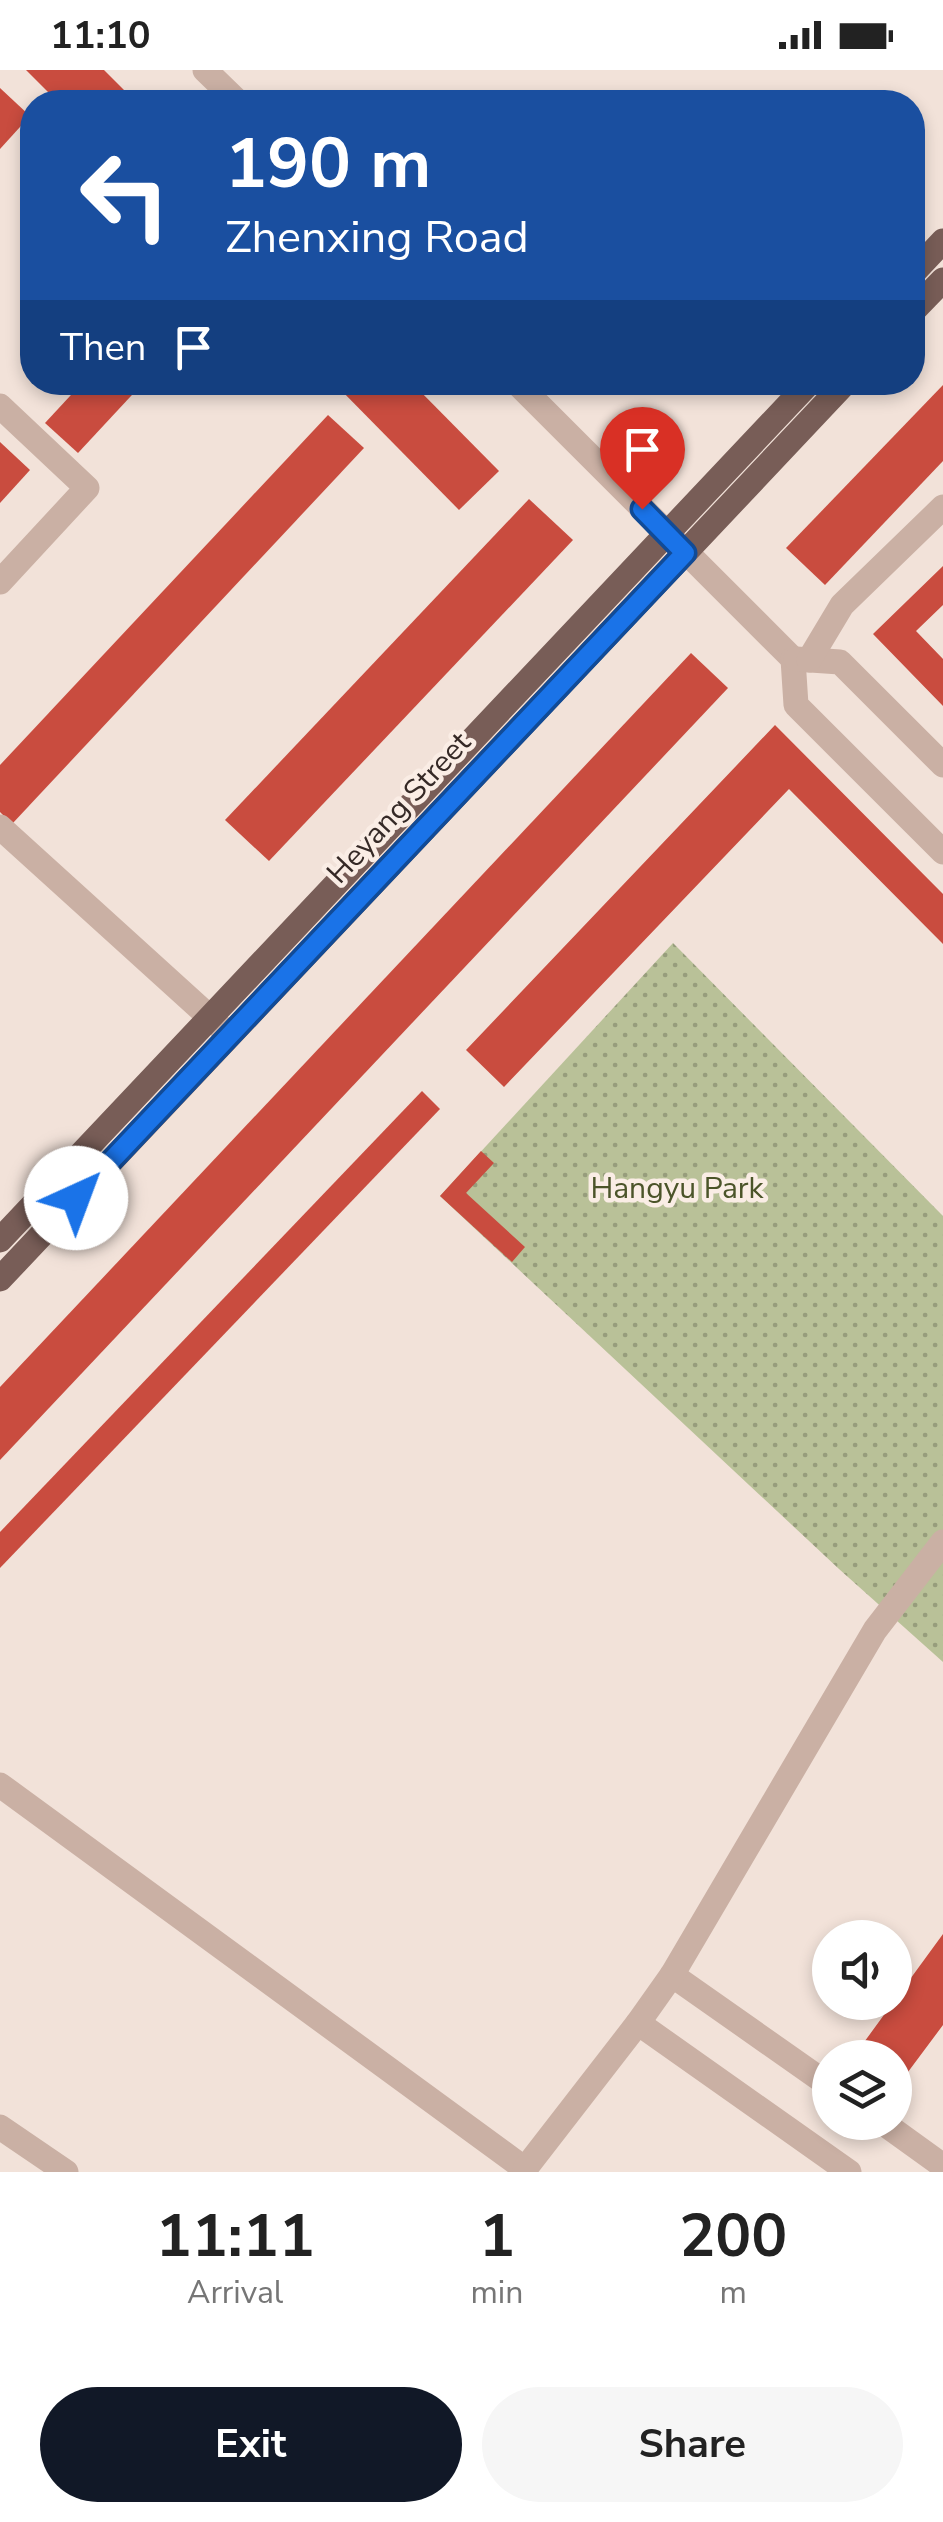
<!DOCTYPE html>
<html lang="en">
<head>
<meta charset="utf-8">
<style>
  :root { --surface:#fff; --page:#f6f6f6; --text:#222; --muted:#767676; --accent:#111827 }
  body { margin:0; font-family:"Nunito Sans",sans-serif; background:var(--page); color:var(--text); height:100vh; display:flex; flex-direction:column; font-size:38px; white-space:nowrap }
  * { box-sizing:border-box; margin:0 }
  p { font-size:32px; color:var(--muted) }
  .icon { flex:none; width:55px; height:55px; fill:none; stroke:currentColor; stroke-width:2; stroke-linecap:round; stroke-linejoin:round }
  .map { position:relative; height:2102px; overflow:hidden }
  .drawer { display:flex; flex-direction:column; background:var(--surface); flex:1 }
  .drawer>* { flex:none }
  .guide { position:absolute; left:20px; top:20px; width:905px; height:305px; border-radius:40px; box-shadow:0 5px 15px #0003; background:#1a4fa0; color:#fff; overflow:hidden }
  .tools { position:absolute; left:812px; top:1850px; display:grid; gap:20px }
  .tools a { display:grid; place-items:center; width:100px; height:100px; border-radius:50%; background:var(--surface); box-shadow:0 5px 15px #0003; font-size:50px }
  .pin { position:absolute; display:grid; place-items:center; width:85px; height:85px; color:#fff; margin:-102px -42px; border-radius:50% 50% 50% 0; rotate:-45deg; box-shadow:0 0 10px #0007 }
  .pin .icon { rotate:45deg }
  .me { position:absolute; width:110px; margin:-55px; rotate:43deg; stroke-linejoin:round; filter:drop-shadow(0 0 8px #0008) }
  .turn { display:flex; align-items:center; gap:35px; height:210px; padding:0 40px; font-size:45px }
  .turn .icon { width:130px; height:130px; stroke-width:2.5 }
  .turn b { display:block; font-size:70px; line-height:85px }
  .then { display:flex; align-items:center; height:95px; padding:0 40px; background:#0003; gap:20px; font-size:38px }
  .eta { display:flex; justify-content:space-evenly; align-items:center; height:170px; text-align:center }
  .eta b { font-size:60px; font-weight:700; line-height:70px }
  .button { display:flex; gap:20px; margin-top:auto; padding:20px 40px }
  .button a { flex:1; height:115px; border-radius:60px; background:var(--accent); color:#fff; font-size:40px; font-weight:700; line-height:115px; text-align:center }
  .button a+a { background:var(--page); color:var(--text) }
  .status { display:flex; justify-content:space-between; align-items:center; height:70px; padding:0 50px; background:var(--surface); direction:ltr }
  .status svg { height:28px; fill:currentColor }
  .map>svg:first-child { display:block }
</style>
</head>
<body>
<div class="status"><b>11:10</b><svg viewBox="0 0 49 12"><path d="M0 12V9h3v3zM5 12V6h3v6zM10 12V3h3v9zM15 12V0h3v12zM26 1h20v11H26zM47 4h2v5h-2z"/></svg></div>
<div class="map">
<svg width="943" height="2102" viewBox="0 0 943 2102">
  <defs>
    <pattern id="grass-dots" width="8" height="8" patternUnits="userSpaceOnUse" patternTransform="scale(2.5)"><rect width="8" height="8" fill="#b9c198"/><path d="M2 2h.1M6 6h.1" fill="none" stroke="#979d7c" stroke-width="1.8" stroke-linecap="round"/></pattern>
  </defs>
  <rect width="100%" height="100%" fill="#f2e2d9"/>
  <path fill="url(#grass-dots)" d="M 673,873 L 943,1146 L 943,1592 L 839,1499 L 440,1126 Z"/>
  <g fill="#c94c3f">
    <path d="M 26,0 L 104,0 L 136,32 L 58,32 Z"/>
    <path d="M 0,18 L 30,46 L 0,79 Z"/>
    <path d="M 83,312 L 144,312 L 78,383 L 45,353 Z"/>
    <path d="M 333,312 L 411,312 L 499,401 L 459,440 Z"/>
    <path d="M 943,315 L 943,391 L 825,515 L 786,478 Z"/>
    <path d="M 328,345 L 364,378 L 12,754 L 0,742 L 0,695 Z"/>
    <path d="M 0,372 L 30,400 L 0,433 Z"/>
    <path d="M 529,429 L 573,470 L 269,791 L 225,750 Z"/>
    <path d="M 943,496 L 943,535 L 916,561 L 943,589 L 943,636 L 873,564 Z"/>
    <path d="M 691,583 L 728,618 L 0,1390 L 0,1317 Z"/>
    <path d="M 775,655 L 943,824 L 943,874 L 789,719 L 504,1017 L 466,980 Z"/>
    <path d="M 422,1021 L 440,1039 L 0,1498 L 0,1462 Z"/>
    <path d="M 481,1081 L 494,1093 L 466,1123 L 525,1177 L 512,1192 L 440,1126 Z"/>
    <path d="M 943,1864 L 943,1955 L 905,2006 L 895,1999 L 895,1988 L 880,1988 L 862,1975 Z"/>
  </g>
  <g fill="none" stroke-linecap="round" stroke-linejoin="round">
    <g stroke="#cab0a4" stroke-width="25">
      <path d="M 205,0 L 238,32"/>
      <path d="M 516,312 L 793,589"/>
      <path d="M 0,336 L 87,418 L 0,512"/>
      <path d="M 793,589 L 796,635 L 943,782"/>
      <path d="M 796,589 L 840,592 L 943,695"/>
      <path d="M 809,590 L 842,535 L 943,437"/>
      <path d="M 0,757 L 226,962"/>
      <path d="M 0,1715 L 525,2099 L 522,2102"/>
      <path d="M 672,1905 L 830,2016"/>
      <path d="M 638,1953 L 849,2102"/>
      <path d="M 882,2052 L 943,2096"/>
      <path d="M 0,2057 L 66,2102"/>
      <path d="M 525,2099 L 638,1953 L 672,1905 L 875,1560 L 943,1472"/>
    </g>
    <g stroke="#785d57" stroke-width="25">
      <path d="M 912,204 L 943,171"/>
      <path d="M 912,242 L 943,210"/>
      <path d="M 0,1170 L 810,312"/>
      <path d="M 0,1209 L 846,312"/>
    </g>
  </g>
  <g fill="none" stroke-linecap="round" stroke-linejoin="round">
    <g stroke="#114b97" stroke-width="25">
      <path id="route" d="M 76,1128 L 685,483 L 642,439"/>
    </g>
    <use href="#route" stroke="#1a73e8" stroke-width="18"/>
  </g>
  <g text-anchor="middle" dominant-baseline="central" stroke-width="9" stroke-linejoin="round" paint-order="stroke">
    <g font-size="30" fill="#352926" stroke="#faede5">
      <text transform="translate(399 738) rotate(-47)">Heyang Street</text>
    </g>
    <g font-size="30" fill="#4b5429" stroke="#faede5">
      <text x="677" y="1118">Hangyu Park</text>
    </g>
  </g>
</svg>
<div class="tools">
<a><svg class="icon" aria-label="sound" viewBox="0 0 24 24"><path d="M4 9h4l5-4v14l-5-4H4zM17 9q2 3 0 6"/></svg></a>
<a><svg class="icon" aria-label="layers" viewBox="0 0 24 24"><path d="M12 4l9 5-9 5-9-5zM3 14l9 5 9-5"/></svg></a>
</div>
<div class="pin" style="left:642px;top:439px;background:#d93025"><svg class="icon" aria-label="arrive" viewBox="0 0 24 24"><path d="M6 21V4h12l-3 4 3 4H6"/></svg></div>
<svg class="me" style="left:76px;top:1128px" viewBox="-20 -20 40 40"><circle r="19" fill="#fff"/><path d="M0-13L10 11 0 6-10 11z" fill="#1a73e8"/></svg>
<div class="guide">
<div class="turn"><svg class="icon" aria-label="left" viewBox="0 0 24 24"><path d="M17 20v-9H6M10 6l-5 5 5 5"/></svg><div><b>190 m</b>Zhenxing Road</div></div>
<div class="then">Then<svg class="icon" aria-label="arrive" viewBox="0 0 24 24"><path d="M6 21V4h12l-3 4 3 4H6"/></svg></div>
</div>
</div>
<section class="drawer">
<div class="eta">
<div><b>11:11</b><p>Arrival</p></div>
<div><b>1</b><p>min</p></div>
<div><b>200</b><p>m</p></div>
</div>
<div class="button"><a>Exit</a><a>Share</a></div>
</section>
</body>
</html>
